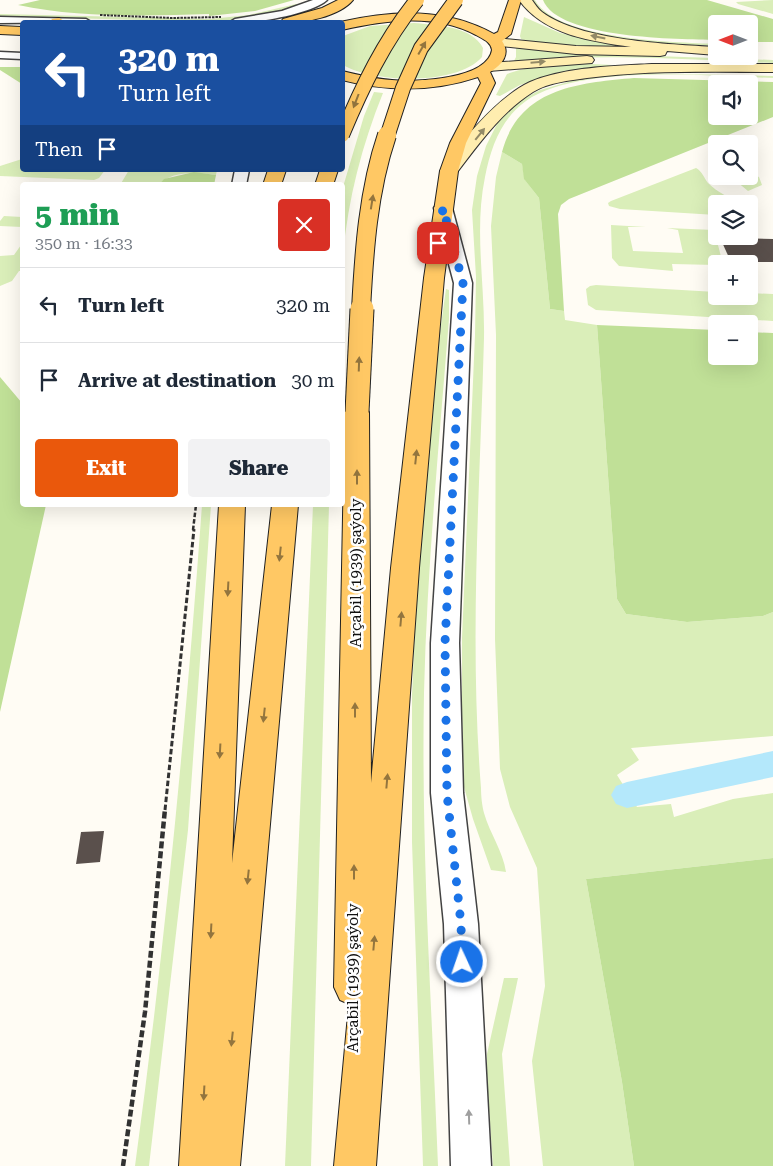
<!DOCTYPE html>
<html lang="en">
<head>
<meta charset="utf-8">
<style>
  :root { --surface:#fff; --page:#f2f2f3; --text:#1f2937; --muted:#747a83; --line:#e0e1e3; --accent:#ea580c }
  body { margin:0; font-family:"Roboto Serif",serif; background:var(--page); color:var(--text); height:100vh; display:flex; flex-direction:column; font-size:19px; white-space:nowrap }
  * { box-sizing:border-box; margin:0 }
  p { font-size:16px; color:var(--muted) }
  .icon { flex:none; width:28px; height:28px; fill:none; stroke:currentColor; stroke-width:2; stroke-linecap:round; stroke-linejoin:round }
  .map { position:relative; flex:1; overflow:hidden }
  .panel { position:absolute; left:20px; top:182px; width:325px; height:325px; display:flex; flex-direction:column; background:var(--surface); border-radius:5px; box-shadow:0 5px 20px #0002 }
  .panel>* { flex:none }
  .top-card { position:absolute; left:20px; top:20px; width:325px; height:152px; border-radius:5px; box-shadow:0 5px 20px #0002; background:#1a4fa0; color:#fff; overflow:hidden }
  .needle { width:32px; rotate:270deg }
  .fabs { position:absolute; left:708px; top:15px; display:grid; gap:10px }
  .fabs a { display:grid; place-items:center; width:50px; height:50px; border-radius:5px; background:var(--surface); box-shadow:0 5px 20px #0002; font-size:25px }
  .pin { position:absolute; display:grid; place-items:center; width:42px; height:42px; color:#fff; margin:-21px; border-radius:10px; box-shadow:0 2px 8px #0006 }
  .me { position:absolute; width:55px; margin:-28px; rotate:357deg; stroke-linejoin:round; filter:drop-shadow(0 0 4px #0008) }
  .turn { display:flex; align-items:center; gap:18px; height:105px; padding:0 15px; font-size:22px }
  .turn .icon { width:65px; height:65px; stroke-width:2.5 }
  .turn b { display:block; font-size:35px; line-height:42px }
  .then { display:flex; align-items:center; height:48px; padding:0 15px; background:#0003; gap:10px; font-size:19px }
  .round { display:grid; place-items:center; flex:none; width:52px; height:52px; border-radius:5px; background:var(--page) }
  .summary { display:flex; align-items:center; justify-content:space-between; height:85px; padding:0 15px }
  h1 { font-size:30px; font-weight:800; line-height:38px; color:#1e9e55 }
  .button { display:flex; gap:10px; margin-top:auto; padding:10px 15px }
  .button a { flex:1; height:58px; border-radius:5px; background:var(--accent); color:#fff; font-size:20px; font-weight:800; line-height:58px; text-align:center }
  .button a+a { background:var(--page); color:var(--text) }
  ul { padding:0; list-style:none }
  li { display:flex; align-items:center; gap:15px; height:75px; padding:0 15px; border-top:1px solid var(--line) }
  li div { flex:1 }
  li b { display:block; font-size:19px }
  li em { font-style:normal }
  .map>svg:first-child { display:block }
</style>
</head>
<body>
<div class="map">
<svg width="773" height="1166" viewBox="0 0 773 1166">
  <rect width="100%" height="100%" fill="#fffcf4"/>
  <g fill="#daeeb9">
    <path d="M 531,0 L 535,0 C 557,40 674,42 716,44 L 716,46 C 672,44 554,42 531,0 Z"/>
    <path d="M 773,0 L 773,14 L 738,4 L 736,2 Z"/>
    <path d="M 296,4 L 300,6 C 271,14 241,20 210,22 L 0,16 L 0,14 L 210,19 L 249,15 Z"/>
    <path d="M 524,17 L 560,33 L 622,47 L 581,46 L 527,41 L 521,39 L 520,36 Z"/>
    <path d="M 414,23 C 436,25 472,26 483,48 L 482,57 C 457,86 374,83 343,65 L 343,36 L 370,26 Z"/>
    <path d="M 516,46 L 568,53 L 773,60 L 773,63 C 687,60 599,52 513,63 L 516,57 Z"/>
    <path d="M 592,64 L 613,65 L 545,77 L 520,85 L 500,96 L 496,95 L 507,74 C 533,64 564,65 592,64 Z"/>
    <path d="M 635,73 L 773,76 L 773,78 C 710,76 578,64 526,101 C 501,119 491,147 485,177 C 474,230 485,284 484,338 C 480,488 469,638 481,788 C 481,796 482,806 484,813 C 490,834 503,851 506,872 L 491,870 L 473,819 L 464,787 L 462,710 L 462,638 L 475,335 L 476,277 L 472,210 L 477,176 L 486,146 L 498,122 L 521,100 L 540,90 L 575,80 Z"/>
    <path d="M 374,92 L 383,93 C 362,145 348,199 343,255 L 343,187 L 364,116 Z"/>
    <path d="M 502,152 L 522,164 L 525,180 L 539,198 L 550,309 L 564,311 L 565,320 L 597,325 L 617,599 L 626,614 L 687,622 L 763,616 L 773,612 L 773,736 L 631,748 L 639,760 L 617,775 L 637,807 L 671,804 L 674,817 L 733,799 L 773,793 L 773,858 L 586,879 L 622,1082 L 634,1166 L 543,1166 L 532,1061 L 545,986 L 537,868 L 510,807 L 500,769 L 495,639 L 496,335 L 491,226 L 496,177 Z"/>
    <path d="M 22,159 L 22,170 L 105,170 L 99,178 L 94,180 L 0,176 L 0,166 Z"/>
    <path d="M 696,168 C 702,171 704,178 708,183 C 717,192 731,199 743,204 L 716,204 L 716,215 L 620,209 L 609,206 L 608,203 L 611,201 Z"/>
    <path d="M 129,170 L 217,170 L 216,175 C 199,173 171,170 159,185 L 120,185 Z"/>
    <path d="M 749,172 L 759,177 L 762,185 L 748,191 L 730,176 L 749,176 Z"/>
    <path d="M 4,216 L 22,217 L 22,227 L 0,226 L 0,221 Z"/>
    <path d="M 611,225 L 646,227 L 628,227 L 633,251 L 683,253 L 678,230 L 667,228 L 714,230 L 723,264 L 716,264 L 716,265 L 672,264 L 673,271 L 619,266 L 612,258 Z"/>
    <path d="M 21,245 L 22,246 L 22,271 L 19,271 L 12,281 L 0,286 L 0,256 L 14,255 Z"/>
    <path d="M 596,285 L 716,292 L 716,296 L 749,296 L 749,293 L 773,294 L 773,321 L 596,310 L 588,305 L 586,289 L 590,286 Z"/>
    <path d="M 446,289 L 449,290 L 449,319 C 439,444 427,568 424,693 C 421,851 432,1009 438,1166 L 423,1166 L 412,842 L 412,695 L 417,579 L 438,346 Z"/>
    <path d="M 202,505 L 211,505 L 188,830 L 149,1166 L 135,1166 C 165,946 186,726 202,505 Z"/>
    <path d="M 313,505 L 329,505 L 311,1166 L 285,1166 Z"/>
    <path d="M 504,978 L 518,978 L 502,1054 L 510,1166 L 493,1166 L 487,1080 L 487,1054 Z"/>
  </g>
  <g fill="#c0e097" fill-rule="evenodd">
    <path d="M 40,0 L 294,0 L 255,11 L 209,16 L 209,14 C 148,16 77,18 18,5 Z"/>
    <path d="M 543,0 L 707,0 L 773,19 L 773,42 L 749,42 L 749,24 L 716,24 L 716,40 C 680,39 558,39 543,0 Z"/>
    <path d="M 0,67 L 22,67 L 22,84 L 0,70 Z"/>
    <path d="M 634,78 L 773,82 L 773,117 L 569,199 L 561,205 L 558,214 L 564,311 L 550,309 L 539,198 L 524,179 L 522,164 L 502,152 C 519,88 578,83 634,78 ZM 716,84 L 749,84 L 749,116 L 716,116 Z"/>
    <path d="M 194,172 L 216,175 L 214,185 L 159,185 L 164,179 Z"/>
    <path d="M 597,325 L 716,330 L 716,356 L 749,356 L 749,332 L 773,333 L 773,612 L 763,616 L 687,622 L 626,614 L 617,599 Z"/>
    <path d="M 0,377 L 22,403 L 22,505 L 46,505 L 0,712 Z"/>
    <path d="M 773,858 L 773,1166 L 634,1166 L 622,1082 L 586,879 Z"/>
  </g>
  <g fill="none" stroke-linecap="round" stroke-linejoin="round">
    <path fill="#b4e8fb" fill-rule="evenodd" d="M 773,751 L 773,777 L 627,808 L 616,804 L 611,795 L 616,786 L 627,782 Z"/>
  </g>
  <g fill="#5a504c">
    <path d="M 736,238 L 773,239 L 773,262 L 731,262 L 721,240 Z"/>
    <path d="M 104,831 L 100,862 L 76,864 L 81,832 Z"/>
  </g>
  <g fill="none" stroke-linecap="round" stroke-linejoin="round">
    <g stroke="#434343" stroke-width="3">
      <g id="minor">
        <path d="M 313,0 L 327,0 C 312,14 250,25 230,22 L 235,19 L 282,11 Z"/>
        <path d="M 0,17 L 86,19 L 91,22 L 0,23 Z"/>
        <path d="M 0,52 L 22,53 L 22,59 L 0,58 Z"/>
        <path d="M 235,170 L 249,170 L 246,185 L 232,185 Z"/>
      </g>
    </g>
    <g stroke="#434343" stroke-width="3">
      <path id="tertiary" d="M 443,203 L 449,204 L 452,208 L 472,283 L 459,643 L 463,793 L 478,924 L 491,1166 L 451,1166 L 444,924 L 431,793 L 431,643 L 454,283 L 434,208 L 437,204 Z"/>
    </g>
    <g stroke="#323232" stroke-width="2">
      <g id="secondary">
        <path d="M 519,0 L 532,0 C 535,4 538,9 542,12 C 581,41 668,44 716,47 L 716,55 L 667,51 L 665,55 L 660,56 L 576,54 L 491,45 L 489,42 L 496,38 L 576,46 L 631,47 C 591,41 544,35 519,0 Z"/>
        <path d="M 587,56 L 592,57 L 594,60 L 592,63 L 489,71 L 484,70 L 482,67 L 484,64 L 489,63 Z"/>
        <path d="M 652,64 L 773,64 L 773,72 C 711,72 649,70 587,78 C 569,81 549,82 533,92 C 500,113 478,145 455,175 L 443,175 L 440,171 C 462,141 496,98 530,82 C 565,67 614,66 652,64 Z"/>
      </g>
    </g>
    <g stroke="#212121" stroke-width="2">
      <g id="primary">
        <path d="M 338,0 L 353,0 C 340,16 301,25 281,22 L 283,19 L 322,8 Z"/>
        <path d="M 509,0 L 521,0 L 511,34 L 502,41 C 511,54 502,65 490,72 L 495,83 L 466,143 L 458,171 L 444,278 L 419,568 L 376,1166 L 334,1166 L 349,1004 L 340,1000 L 334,987 L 345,412 L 349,407 L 357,405 L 365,407 L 369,412 L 371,783 L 391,568 L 424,278 L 440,171 L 450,143 L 481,83 L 478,77 C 433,92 388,92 342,80 L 342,71 C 359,75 375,79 392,80 C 415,82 487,80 492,50 C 491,42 483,39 476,35 C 435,13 386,20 342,30 L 342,22 L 340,22 C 392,10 446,7 494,34 L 498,32 Z"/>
        <path d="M 59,18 L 66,22 L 50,22 L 52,19 Z"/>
        <path d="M 0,26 L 22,27 L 22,35 L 0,34 Z"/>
        <path d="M 268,170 L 286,170 L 281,185 L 263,185 Z"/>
        <path d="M 320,170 L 338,170 L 333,185 L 315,185 Z"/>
        <path d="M 219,505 L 245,505 L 232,863 L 272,505 L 298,505 L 240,1166 L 179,1166 Z"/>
      </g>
    </g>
    <path stroke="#323232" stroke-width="2" stroke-dasharray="2.5 1" stroke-linecap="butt" d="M 100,15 L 172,18 L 221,17"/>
    <path stroke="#323232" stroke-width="2.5" stroke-dasharray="4.5 2" stroke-linecap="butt" d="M 193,530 L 196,505"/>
    <path stroke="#323232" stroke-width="3" stroke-dasharray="5.5 2.5" stroke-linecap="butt" d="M 165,810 L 194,529"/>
    <path stroke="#323232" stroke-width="4.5" stroke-dasharray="7 3" stroke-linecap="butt" d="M 123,1166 L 145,1012 L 165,809"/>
    <use href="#minor" fill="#fff" fill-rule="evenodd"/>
    <use href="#tertiary" fill="#fff" fill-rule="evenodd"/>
    <use href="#secondary" fill="#ffedaf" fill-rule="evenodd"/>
    <use href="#primary" fill="#ffc864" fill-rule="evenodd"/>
    <g stroke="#212121" stroke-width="16" stroke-linecap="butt">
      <g id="primary-bridge-far2">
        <path d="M 342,135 C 362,87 384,41 417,0"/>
        <path d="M 387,137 L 403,88 L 421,48 L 456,0"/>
      </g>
    </g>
    <g stroke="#212121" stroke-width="20" stroke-linecap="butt">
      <path id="primary-bridge-far1" d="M 361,310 C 364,252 368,191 387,135"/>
    </g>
    <g stroke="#212121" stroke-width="25" stroke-linecap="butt">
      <path id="primary-bridge" d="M 357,412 L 362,309"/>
    </g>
    <use href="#primary-bridge-far2" stroke="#ffc864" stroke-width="14"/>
    <use href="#primary-bridge-far1" stroke="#ffc864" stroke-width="18"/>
    <use href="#primary-bridge" stroke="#ffc864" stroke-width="23"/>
  </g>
  <defs><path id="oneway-solid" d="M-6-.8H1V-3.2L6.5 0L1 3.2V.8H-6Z" transform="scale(1.25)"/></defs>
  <g fill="#938a67">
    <use href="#oneway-solid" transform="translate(598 37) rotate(-168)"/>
    <use href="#oneway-solid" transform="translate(538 62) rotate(-5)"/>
    <use href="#oneway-solid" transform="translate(480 134) rotate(-51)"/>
  </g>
  <g fill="#93753e">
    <use href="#oneway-solid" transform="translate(422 48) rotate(-60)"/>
    <use href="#oneway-solid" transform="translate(356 101) rotate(111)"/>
    <use href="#oneway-solid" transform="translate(372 202) rotate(-81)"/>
    <use href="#oneway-solid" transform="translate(359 364) rotate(-88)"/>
    <use href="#oneway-solid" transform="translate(416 457) rotate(-84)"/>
    <use href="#oneway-solid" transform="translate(357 477) rotate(-90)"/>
    <use href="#oneway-solid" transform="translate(280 554) rotate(96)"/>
    <use href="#oneway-solid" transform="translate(228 589) rotate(93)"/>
    <use href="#oneway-solid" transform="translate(401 619) rotate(-85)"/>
    <use href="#oneway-solid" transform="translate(355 710) rotate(-90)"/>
    <use href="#oneway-solid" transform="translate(264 715) rotate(96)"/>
    <use href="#oneway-solid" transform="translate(220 751) rotate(93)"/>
    <use href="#oneway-solid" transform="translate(387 781) rotate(-85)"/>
    <use href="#oneway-solid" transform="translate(354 872) rotate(-90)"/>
    <use href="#oneway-solid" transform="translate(248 877) rotate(96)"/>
    <use href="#oneway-solid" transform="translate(211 931) rotate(93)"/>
    <use href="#oneway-solid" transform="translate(374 943) rotate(-85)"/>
    <use href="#oneway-solid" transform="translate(232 1039) rotate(96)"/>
    <use href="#oneway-solid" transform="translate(204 1093) rotate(93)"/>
  </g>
  <use fill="#9f9f9f" href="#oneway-solid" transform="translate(469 1117) rotate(-92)"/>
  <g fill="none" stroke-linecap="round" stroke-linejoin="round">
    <path stroke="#1a73e8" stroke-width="9" stroke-dasharray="0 16.2" d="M 438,243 L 443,208 L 463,283 L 445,643 L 447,794 L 461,924 L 462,962"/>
  </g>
  <g text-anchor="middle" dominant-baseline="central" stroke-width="5" stroke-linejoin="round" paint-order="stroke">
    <g font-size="15" fill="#101010" stroke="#fff">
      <text transform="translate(356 573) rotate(-90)">Arçabil (1939) şaýoly</text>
      <text transform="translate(353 978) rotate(-90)">Arçabil (1939) şaýoly</text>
    </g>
  </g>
</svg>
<div class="fabs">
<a><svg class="needle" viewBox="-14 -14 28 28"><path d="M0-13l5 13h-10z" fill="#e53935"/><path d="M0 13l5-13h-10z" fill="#747a83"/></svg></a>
<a><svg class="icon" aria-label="sound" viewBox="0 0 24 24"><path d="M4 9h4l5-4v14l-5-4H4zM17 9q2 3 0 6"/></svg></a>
<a><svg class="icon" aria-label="search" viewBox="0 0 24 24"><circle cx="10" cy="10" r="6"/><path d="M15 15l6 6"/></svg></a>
<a><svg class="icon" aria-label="layers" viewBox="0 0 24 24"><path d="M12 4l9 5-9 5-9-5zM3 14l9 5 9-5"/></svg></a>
<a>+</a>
<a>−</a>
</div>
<div class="pin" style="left:438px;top:243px;background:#d93025"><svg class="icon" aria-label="arrive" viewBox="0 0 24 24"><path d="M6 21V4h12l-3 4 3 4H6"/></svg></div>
<svg class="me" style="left:462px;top:962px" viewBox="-20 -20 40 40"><circle r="17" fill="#1a73e8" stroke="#fff" stroke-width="3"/><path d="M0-11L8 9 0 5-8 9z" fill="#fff"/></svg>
<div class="top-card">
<div class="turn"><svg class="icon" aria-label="left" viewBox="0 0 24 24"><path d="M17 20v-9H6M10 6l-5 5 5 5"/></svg><div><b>320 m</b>Turn left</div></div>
<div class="then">Then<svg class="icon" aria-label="arrive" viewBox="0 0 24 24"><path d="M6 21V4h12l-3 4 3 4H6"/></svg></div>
</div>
<section class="panel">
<div class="summary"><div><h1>5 min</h1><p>350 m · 16:33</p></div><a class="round" style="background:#d93025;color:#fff"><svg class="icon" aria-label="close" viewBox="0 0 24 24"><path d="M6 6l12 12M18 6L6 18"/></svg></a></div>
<ul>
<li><svg class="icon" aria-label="left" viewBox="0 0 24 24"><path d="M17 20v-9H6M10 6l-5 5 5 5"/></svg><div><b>Turn left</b></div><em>320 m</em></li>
<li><svg class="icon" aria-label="arrive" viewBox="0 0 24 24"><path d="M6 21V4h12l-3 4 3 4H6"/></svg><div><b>Arrive at destination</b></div><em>30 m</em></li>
</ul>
<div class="button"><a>Exit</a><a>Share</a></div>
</section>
</div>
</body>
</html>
